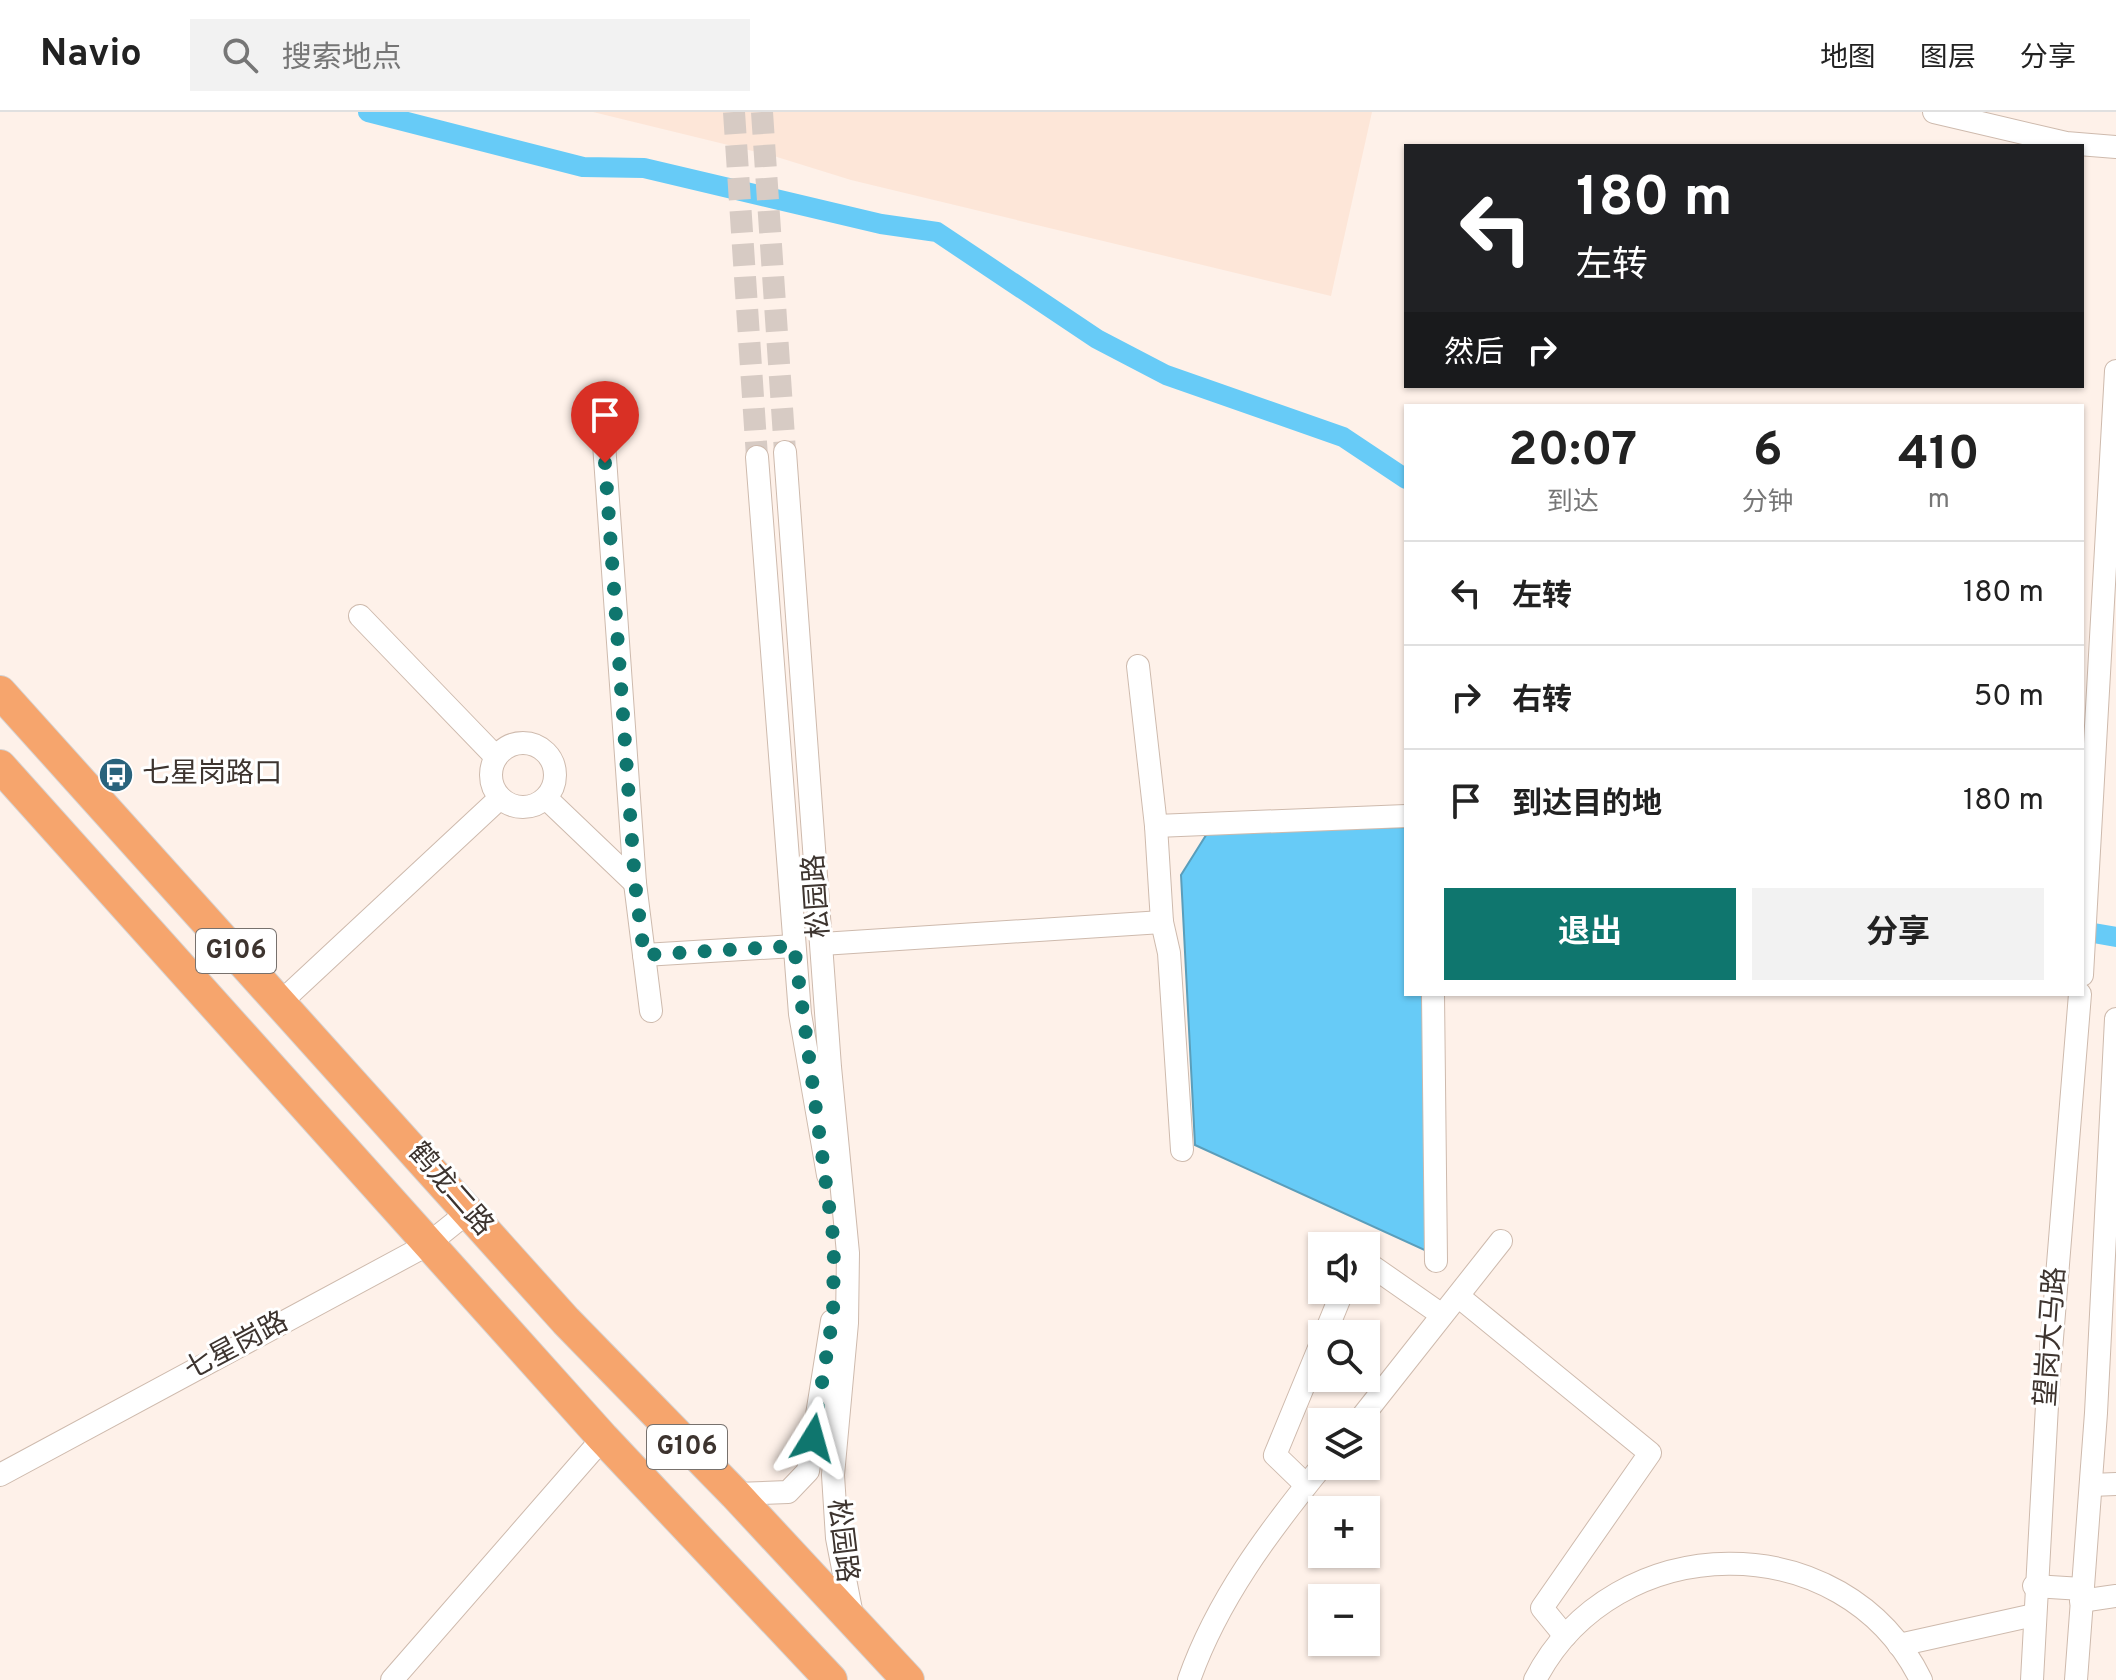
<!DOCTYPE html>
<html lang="zh">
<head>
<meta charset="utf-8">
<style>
  :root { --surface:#fff; --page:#f2f2f2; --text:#222; --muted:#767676; --line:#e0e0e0; --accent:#0f766e }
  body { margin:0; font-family:Overpass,"Noto Sans SC",sans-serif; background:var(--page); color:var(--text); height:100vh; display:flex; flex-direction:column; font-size:30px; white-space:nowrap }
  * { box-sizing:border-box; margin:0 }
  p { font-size:26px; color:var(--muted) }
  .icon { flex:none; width:44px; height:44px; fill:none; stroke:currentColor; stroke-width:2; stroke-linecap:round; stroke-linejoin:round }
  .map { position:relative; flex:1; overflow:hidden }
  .side { position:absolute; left:1404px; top:292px; width:680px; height:592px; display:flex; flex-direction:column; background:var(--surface); border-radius:0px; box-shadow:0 2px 6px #0004 }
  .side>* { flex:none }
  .banner { position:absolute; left:1404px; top:32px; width:680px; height:244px; border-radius:0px; box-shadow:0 2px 6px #0004; background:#202124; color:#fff; overflow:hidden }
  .tools { position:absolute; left:1308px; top:1120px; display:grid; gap:16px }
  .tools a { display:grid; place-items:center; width:72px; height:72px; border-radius:0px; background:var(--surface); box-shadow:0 2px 6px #0004; font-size:40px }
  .pin { position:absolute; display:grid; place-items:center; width:68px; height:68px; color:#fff; margin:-82px -34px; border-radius:50% 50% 50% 0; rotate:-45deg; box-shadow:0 0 8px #0007 }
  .pin .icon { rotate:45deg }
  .me { position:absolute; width:88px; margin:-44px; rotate:8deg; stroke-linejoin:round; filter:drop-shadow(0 0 6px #0008) }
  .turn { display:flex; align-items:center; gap:28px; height:168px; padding:0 40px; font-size:36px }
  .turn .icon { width:104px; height:104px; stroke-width:2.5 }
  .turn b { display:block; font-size:56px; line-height:68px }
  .then { display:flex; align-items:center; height:76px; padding:0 40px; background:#0003; gap:16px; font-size:30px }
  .eta { display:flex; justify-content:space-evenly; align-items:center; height:136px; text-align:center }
  .eta b { font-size:48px; font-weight:700; line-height:56px }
  .button { display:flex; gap:16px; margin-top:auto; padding:16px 40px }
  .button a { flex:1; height:92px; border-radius:0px; background:var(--accent); color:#fff; font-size:32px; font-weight:700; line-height:92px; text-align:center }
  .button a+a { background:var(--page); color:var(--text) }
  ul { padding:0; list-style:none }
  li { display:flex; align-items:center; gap:24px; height:104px; padding:0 40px; border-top:2px solid var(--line) }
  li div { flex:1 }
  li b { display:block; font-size:30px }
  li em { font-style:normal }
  header { display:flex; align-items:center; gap:48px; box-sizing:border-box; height:112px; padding:0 40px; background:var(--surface); border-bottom:2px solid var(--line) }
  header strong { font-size:38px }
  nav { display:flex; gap:44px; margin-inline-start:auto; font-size:28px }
  .search { width:560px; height:72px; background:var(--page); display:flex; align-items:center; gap:20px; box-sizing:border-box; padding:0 28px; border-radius:0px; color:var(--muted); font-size:30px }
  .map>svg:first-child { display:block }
</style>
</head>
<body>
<header>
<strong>Navio</strong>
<div class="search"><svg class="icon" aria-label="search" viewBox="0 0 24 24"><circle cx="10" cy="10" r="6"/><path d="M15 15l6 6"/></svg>搜索地点</div>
<nav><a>地图</a><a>图层</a><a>分享</a></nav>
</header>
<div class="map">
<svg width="2116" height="1568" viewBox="0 0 2116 1568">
  <rect width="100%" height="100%" fill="#fef1e9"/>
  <path fill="#fde6d8" d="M 593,0 L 1372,0 L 1331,184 L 851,68 L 777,45 Z"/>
  <path fill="#67cbf7" stroke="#5a9ebb" stroke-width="2" d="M 1406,715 L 1406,882 L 1427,882 L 1431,1141 L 1195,1033 L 1181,763 L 1208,720 Z"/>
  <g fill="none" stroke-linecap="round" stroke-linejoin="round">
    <g stroke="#67cbf7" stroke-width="20">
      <path d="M 368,0 L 583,55 L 644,56 L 881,112 L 937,120 L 1097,227 L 1166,263 L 1343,325 L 1406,367"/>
      <path d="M 2082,819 L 2116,825"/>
    </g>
    <g stroke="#d7cbc4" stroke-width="22" stroke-dasharray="22 11" stroke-linecap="butt">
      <path d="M 734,0 L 757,345"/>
      <path d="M 762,0 L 785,340"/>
    </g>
    <g stroke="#cebaad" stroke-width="24">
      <g id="minor">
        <path d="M 1934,0 L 2066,31 L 2116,35"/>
        <path d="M 601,289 L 635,771 L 651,899"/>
        <path d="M 785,340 L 830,955 L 848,1141 L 847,1211 L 833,1363 L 837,1426 L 853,1508"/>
        <path d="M 757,345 L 800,902 L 828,1063"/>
        <path d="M 360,504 L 496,645"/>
        <path d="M 1138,554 L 1156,714 L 1162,810 L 1169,841 L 1182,1038"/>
        <circle cx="523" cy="663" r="32"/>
        <path d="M 546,686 L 635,771"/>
        <path d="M 1156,714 L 1406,704"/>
        <path d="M 822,832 L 1162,810"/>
        <path d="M 644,843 L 794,834"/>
        <path d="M 2082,863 L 2116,259"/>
        <path d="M 1433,882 L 1436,1149"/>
        <path d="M 282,889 L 500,686"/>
        <path d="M 1366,1150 L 1442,1203"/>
        <path d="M 1458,1184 L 1650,1341 L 1542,1496 L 1565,1524"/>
        <path d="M 1325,1222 L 1343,1178"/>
        <path d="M 1358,1310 L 1501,1129"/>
        <path d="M 0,1363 L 427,1133 L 468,1100"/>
        <path d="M 1306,1373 L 1275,1343 L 1322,1229"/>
        <path d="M 2091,1373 L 2116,1372"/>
        <path d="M 735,1382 L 788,1380 L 808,1359 L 832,1209"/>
        <path d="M 2034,1474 L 2082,1477"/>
        <path d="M 2081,1489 L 2116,1484"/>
        <path d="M 1899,1533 L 2034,1503"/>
        <path d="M 392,1568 L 603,1326"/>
        <path d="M 1189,1568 C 1217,1488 1269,1419 1322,1354"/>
        <path d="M 1535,1568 C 1614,1415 1844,1411 1921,1568"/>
        <path d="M 2032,1568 L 2048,1275 L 2080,882"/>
        <path d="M 2076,1568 L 2096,1301 L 2116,907"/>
      </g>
    </g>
    <g stroke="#d4d2d1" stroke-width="34">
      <g id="highway">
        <path d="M 0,580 L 566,1209 L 735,1382 L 908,1568"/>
        <path d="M 0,654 L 603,1326 L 831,1568"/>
      </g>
    </g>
    <use href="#minor" stroke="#fff" stroke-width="22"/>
    <use href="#highway" stroke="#f6a56d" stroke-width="32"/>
  </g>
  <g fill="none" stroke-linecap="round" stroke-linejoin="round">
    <path stroke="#0f766e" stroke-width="14" stroke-dasharray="0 25.2" d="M 605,351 L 635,771 L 644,843 L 794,834 L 834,1131 L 833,1203 L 813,1326"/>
  </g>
  <defs>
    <g id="bus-disc" transform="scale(1.8)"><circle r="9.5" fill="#29637c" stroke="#fff"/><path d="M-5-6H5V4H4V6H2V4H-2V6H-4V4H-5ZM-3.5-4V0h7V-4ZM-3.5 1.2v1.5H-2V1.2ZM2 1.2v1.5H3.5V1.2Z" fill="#fff"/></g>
  </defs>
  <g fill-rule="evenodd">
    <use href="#bus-disc" x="116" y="663"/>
  </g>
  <g text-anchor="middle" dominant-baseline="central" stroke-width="6" stroke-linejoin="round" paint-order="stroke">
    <g fill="#fff" stroke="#77716d" stroke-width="2">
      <rect x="196" y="817" width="80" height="44" rx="6"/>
      <rect x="647" y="1313" width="80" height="44" rx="6"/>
    </g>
    <g font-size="26" font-weight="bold" fill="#3d342f">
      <text x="236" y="839">G106</text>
      <text x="687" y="1335">G106</text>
    </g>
    <g font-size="28" fill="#3d342f" stroke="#fff" text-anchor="start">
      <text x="142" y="663">七星岗路口</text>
    </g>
    <g font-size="28" fill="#3d342f" stroke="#fff">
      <text transform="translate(818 784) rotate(-94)">松园路</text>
      <text transform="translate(450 1078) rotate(49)">鹤龙二路</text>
      <text transform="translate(2052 1225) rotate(-86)">望岗大马路</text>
      <text transform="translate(237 1235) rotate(-28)">七星岗路</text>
      <text transform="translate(841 1429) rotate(83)">松园路</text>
    </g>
  </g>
</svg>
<div class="tools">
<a><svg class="icon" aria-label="sound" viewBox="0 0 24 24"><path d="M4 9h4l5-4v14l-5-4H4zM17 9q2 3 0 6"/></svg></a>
<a><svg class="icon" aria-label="search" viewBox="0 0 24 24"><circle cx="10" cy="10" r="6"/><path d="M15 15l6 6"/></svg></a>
<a><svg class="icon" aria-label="layers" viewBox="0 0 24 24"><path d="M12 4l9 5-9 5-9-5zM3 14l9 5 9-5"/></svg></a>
<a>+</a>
<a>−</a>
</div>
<div class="pin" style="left:605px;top:351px;background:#d93025"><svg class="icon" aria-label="arrive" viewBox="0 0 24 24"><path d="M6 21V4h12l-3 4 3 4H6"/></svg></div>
<svg class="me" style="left:813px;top:1326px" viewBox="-20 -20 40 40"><path d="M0-17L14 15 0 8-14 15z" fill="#0f766e" stroke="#fff" stroke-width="4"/></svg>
<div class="banner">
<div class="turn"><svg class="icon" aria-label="left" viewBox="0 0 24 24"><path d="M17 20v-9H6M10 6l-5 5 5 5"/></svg><div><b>180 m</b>左转</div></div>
<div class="then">然后<svg class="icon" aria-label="right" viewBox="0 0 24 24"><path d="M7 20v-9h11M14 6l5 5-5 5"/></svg></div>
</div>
<section class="side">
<div class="eta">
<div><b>20:07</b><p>到达</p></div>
<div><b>6</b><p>分钟</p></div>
<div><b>410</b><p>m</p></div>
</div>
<ul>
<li><svg class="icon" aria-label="left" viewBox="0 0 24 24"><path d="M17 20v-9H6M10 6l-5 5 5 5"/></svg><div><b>左转</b></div><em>180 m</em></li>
<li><svg class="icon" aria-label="right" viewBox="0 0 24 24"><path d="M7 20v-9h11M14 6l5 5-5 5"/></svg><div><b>右转</b></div><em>50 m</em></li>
<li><svg class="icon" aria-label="arrive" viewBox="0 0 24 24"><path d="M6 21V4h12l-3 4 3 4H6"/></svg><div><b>到达目的地</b></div><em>180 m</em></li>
</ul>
<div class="button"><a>退出</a><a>分享</a></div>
</section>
</div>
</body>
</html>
